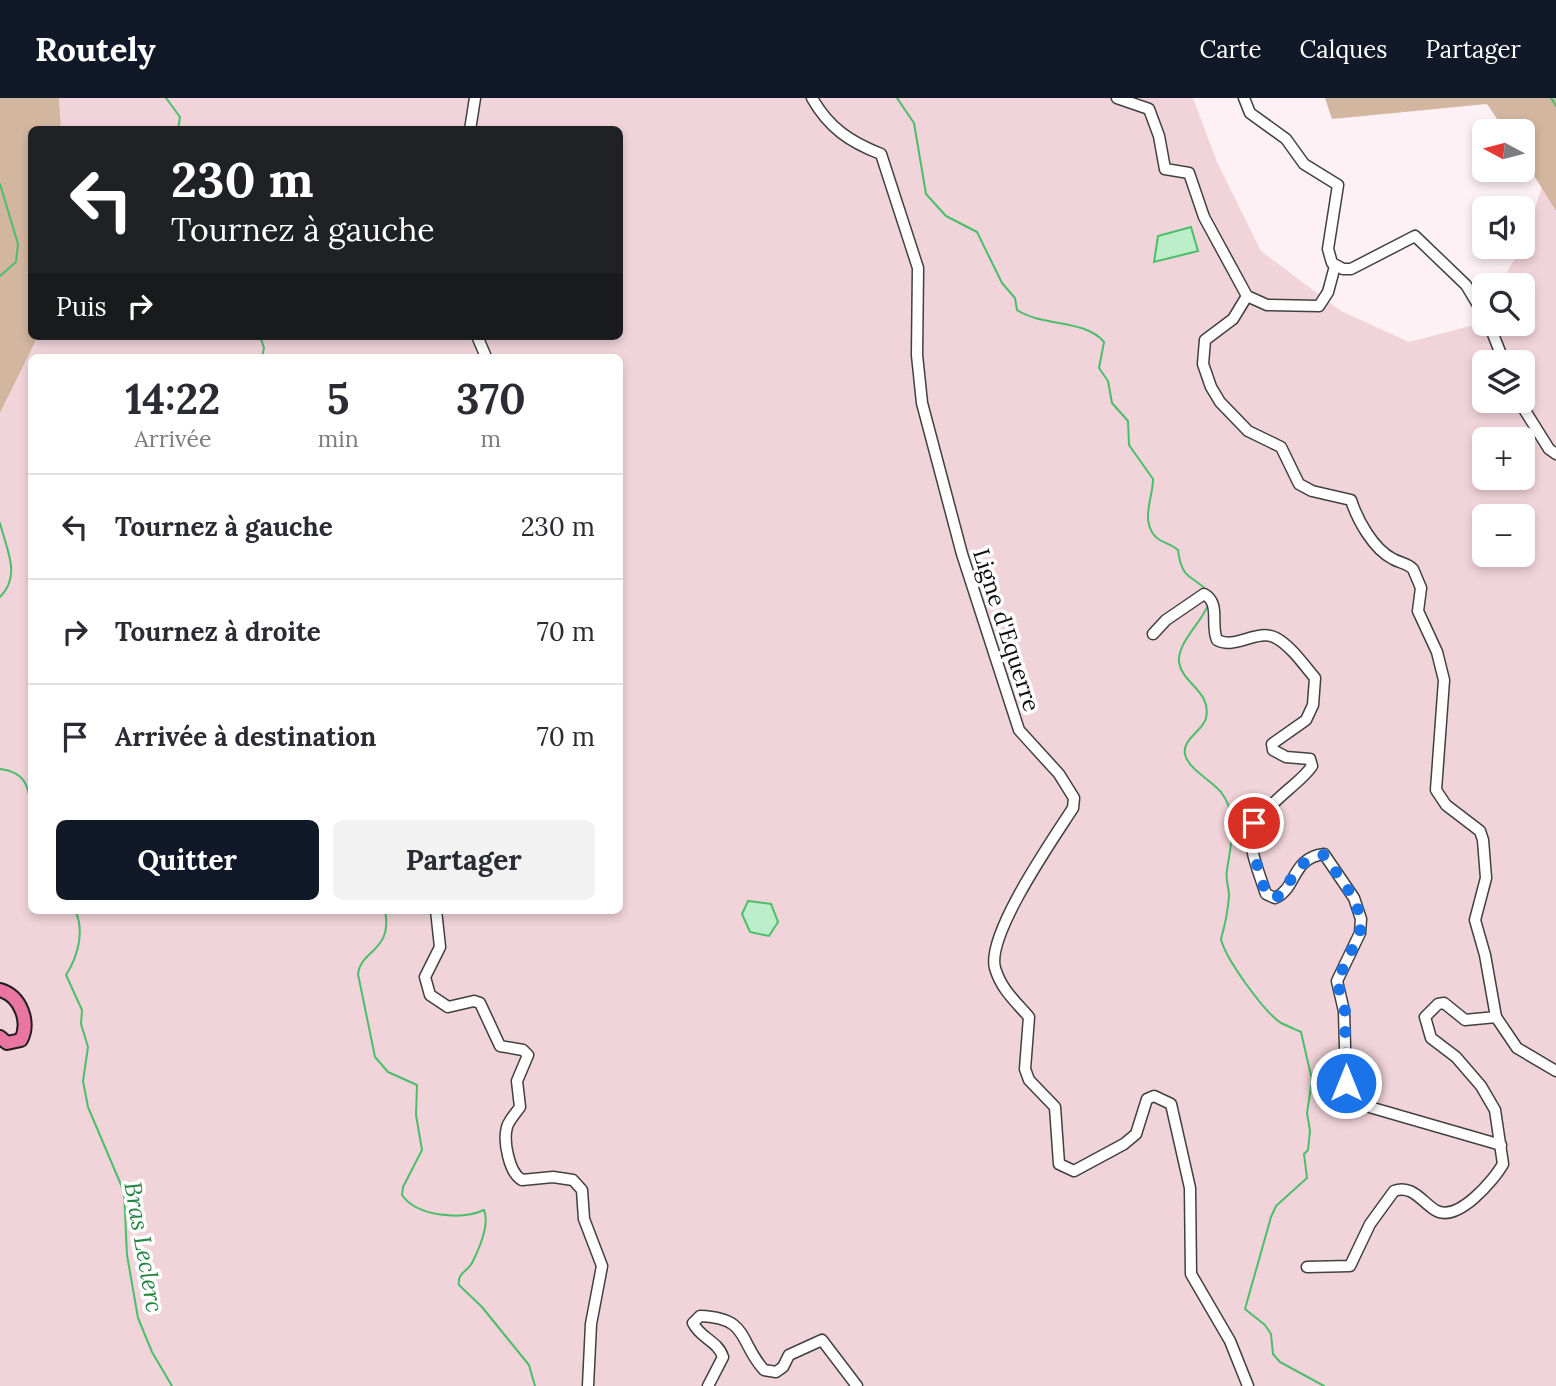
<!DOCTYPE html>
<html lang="fr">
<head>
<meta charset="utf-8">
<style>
  :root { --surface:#fff; --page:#f2f2f3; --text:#2b2b33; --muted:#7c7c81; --line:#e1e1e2; --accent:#111827 }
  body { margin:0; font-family:Lora,serif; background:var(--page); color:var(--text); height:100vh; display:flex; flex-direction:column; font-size:26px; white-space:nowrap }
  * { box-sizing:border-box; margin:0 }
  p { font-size:23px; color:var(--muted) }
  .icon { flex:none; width:38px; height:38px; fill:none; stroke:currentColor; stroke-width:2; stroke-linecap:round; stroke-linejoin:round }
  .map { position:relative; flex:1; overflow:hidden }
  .drawer { position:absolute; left:28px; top:256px; width:595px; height:560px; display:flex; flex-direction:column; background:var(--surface); border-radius:10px; box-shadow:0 4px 10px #0003 }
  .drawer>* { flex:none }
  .guide { position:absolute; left:28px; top:28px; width:595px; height:214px; border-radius:10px; box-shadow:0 4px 10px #0003; background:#202124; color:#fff; overflow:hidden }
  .needle { width:46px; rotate:277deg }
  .buttons { position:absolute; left:1472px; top:21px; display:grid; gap:14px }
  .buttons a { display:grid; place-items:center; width:63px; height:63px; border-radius:10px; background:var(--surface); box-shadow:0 4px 10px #0003; font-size:35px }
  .pin { position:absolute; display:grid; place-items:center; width:60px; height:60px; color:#fff; margin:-30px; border:4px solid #fff; border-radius:50%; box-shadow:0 2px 7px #0007 }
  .me { position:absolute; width:77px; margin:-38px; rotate:0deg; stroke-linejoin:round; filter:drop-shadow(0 0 5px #0008) }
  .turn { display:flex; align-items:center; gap:24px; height:147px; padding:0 28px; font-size:32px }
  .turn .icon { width:91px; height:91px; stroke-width:2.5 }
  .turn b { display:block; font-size:49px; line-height:60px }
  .then { display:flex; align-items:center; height:66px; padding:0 28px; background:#0003; gap:14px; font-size:26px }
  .eta { display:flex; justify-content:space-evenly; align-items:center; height:119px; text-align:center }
  .eta b { font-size:42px; font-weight:800; line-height:49px }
  .action { display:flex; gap:14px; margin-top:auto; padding:14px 28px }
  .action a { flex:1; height:80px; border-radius:10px; background:var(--accent); color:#fff; font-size:28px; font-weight:800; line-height:80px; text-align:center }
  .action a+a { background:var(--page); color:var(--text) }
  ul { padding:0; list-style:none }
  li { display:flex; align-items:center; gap:21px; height:105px; padding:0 28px; border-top:2px solid var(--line) }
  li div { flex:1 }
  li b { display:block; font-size:26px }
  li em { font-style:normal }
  header { display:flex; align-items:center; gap:42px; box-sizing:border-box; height:98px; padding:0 35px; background:var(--accent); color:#fff }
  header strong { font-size:33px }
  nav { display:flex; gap:38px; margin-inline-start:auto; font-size:24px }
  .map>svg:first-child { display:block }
</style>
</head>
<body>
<header>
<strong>Routely</strong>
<nav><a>Carte</a><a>Calques</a><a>Partager</a></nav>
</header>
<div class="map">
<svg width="1556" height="1288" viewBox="0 0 1556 1288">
  <rect width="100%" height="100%" fill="#fdf1f5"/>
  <path fill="#f1d4da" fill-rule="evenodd" d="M 59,0 L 1193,0 L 1217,64 L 1261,153 L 1341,213 L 1409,244 L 1478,226 L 1484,214 L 1484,226 L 1522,226 L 1522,187 L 1499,187 L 1522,149 L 1542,89 L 1556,113 L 1556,1288 L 0,1288 L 0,315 L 38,238 L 620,238 L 620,32 L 61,31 ZM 32,259 L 620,259 L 620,812 L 32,812 ZM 1484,264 L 1522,264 L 1522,303 L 1484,303 ZM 1484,341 L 1522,341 L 1522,380 L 1484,380 ZM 1484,418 L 1522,418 L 1522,457 L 1484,457 Z"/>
  <g fill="#d3b69f">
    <path d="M 0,0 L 59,0 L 61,31 L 32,32 L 32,238 L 38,238 L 0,315 Z"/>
    <path d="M 1325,0 L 1556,0 L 1556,113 L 1523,60 L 1522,33 L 1505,33 L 1487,6 L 1332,21 Z"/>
  </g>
  <g fill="#bcefc9" stroke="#4bbe6b" stroke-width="2">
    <path d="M 1191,129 L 1198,153 L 1154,164 L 1158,138 Z"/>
    <path d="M 748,803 L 771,806 L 778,824 L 769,838 L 750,834 L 742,816 Z"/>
  </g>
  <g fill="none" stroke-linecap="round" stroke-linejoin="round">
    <g stroke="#4bbe6b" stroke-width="2">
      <path d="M 166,0 L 180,19 L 178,32"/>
      <path d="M 897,0 L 914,25 L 926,96 L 946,118 L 977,134 L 1002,185 L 1015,200 L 1017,212 C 1043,229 1085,221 1104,244 L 1099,270 L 1108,283 L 1112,305 L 1128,323 L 1129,347 L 1153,381 C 1153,400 1141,420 1154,437 C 1160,445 1171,445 1178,452 C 1182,484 1193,476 1208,494"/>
      <path d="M 1551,0 L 1556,8"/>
      <path d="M 0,86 L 18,146 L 16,164 L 0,178"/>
      <path d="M 260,238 L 264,250 L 262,259"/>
      <path d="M 0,425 C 6,451 22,477 0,499"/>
      <path d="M 1208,507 C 1202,524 1177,545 1179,564 C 1182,586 1212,593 1206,620 C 1203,633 1182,641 1185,656 C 1187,670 1212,683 1221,694 C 1239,718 1231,745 1227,772 C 1225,781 1229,789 1229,798 C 1228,812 1225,827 1221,841 C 1225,860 1264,914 1281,925 C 1287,928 1295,931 1301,934 L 1312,982 L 1307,1015 L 1310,1033 L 1308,1052 L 1304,1056 L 1307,1080 L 1276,1108 L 1271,1119 L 1245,1211 L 1265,1227 L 1271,1236 L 1273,1256 L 1280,1264 L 1324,1288"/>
      <path d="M 0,671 C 30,674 30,696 32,721"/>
      <path d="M 75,812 C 85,833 78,858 66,877 L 82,912 L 81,926 L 88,949 L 83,983 L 88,1009 L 124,1094 L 127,1157 L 138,1220 L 152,1254 L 172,1288"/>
      <path d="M 385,812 C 393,854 361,851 358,876 L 375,959 L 388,974 L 417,987 L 416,1017 L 422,1052 L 403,1089 L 402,1097 C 417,1119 462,1122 484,1112 C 490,1126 479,1151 472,1165 C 467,1174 457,1175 459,1187 L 482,1209 L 529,1267 L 535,1288"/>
    </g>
    <g stroke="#414141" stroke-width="13">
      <g id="minor">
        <path d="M 812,0 C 829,30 850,44 881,56 L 918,170 L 917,257 L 922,305 L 962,456 L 1019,632 L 1059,676 L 1074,700 L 1073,710 C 1053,741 986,837 995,870 C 1001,891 1015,903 1029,919 L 1025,971 L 1029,982 L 1055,1009 L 1059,1066 L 1074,1073 L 1124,1046 L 1136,1036 L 1147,1001 L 1154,998 L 1171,1006 L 1190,1090 L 1191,1176 L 1230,1243 L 1248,1288"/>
        <path d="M 1117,0 L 1149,11 L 1159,38 L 1165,71 L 1189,75 L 1204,119 L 1247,198 L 1267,207 L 1319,208 L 1328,194 L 1335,168"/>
        <path d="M 1244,0 L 1250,15 L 1286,41 L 1304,66 L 1338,87 L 1328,151 L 1332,165 L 1343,171 L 1351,171 L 1415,138 L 1466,187 L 1484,217"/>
        <path d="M 470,32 L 475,0"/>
        <path d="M 1247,198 L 1233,221 L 1205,242 L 1203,266 L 1211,289 L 1220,304 L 1248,333 L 1281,349 L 1299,386 L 1312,393 L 1351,402 C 1357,421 1373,451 1393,461 C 1400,465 1407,465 1413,471 L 1421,490 L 1418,513 L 1437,554 L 1444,582 L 1436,692 L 1446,707 L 1480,733 L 1483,742 L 1486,780 L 1475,822 L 1485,857 L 1496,919"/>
        <path d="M 1489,226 L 1504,264"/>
        <path d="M 477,238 L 486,259"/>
        <path d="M 1519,303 L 1549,351 L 1556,356"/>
        <path d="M 1153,536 L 1166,522 L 1204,496 C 1221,505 1210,526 1217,542 C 1236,552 1257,530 1276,540 C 1291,548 1304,567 1315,580 L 1313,607 L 1306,622 L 1272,646 L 1273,652 L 1286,659 L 1310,661 L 1312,668 C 1306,677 1297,684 1289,691 C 1241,733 1246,738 1266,796 L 1275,800 C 1297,791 1291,760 1324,756 L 1354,800 L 1361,821 L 1360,835 L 1337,883 L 1344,913 L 1346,985 L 1349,999 L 1359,1006 L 1501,1047"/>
        <path d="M 436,812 L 440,849 L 425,879 L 430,897 L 448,909 L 474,903 L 480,905 L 500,948 L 523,952 L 528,957 L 517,983 L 520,1009 C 516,1015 509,1022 507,1029 C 503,1043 509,1075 522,1082 L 553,1079 L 573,1082 L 582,1092 L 584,1121 L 602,1168 L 591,1226 L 588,1288"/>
        <path d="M 1307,1169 L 1350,1168 L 1370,1126 L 1394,1093 C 1412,1086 1422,1104 1435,1112 C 1457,1126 1494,1082 1503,1066 L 1495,1012 L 1481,988 L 1456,959 L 1431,940 L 1425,919 L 1438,906 L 1444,905 L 1465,922 L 1496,919 L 1517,950 L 1556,973"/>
        <path d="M 708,1288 L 723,1259 C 718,1243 700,1240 693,1225 L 700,1218 C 750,1220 738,1243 764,1272 L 776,1274 L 783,1269 L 789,1257 L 822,1242 L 857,1288"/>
      </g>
    </g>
    <g stroke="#1f1f1f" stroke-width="16">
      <path id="major" d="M 0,892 C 21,898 30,924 21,942 L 7,945 L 0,939"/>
    </g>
    <use href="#minor" stroke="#fff" stroke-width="10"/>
    <use href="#major" stroke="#e976a0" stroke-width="12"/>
  </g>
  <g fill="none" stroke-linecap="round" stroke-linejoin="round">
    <path stroke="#1a73e8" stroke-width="12" stroke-dasharray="0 21.6" d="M 1254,725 L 1251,747 L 1266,796 L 1270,799 L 1281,798 C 1293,779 1300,759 1324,757 L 1354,800 L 1361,821 L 1360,835 L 1337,883 L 1345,913 L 1346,985"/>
  </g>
  <g text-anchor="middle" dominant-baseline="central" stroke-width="7" stroke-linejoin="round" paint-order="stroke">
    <g font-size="23" fill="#0e0e0e" stroke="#fff">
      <text transform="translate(1007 532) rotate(72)">Ligne d'Equerre</text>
    </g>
    <g font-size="24" font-style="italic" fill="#248542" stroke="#fff">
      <text transform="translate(144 1149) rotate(80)">Bras Leclerc</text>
    </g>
  </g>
</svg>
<div class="buttons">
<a><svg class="needle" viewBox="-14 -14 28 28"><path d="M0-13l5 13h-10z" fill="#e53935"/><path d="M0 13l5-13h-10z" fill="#7c7c81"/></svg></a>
<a><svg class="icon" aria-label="sound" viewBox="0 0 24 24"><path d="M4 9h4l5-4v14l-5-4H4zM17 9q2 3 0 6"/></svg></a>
<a><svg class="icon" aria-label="search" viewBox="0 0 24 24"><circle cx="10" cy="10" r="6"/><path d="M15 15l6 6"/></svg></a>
<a><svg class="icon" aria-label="layers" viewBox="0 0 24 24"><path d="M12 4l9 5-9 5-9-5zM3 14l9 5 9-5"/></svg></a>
<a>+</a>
<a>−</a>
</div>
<div class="pin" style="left:1254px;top:725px;background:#d93025"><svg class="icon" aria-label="arrive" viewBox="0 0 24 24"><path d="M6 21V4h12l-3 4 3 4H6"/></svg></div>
<svg class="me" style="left:1346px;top:985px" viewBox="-20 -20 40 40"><circle r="17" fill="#1a73e8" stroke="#fff" stroke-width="3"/><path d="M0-11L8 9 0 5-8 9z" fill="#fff"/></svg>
<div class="guide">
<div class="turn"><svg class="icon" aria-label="left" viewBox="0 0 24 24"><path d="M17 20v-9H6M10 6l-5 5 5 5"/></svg><div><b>230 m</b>Tournez à gauche</div></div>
<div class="then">Puis<svg class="icon" aria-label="right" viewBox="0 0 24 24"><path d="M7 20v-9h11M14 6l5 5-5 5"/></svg></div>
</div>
<section class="drawer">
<div class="eta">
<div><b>14:22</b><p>Arrivée</p></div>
<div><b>5</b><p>min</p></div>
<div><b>370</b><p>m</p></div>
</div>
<ul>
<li><svg class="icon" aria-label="left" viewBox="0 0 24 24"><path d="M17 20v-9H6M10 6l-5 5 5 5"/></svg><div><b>Tournez à gauche</b></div><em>230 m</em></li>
<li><svg class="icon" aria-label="right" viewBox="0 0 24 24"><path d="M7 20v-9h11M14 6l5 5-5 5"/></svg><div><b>Tournez à droite</b></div><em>70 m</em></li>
<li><svg class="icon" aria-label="arrive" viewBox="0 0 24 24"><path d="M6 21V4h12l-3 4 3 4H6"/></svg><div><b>Arrivée à destination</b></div><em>70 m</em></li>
</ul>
<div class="action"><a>Quitter</a><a>Partager</a></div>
</section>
</div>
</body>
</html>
